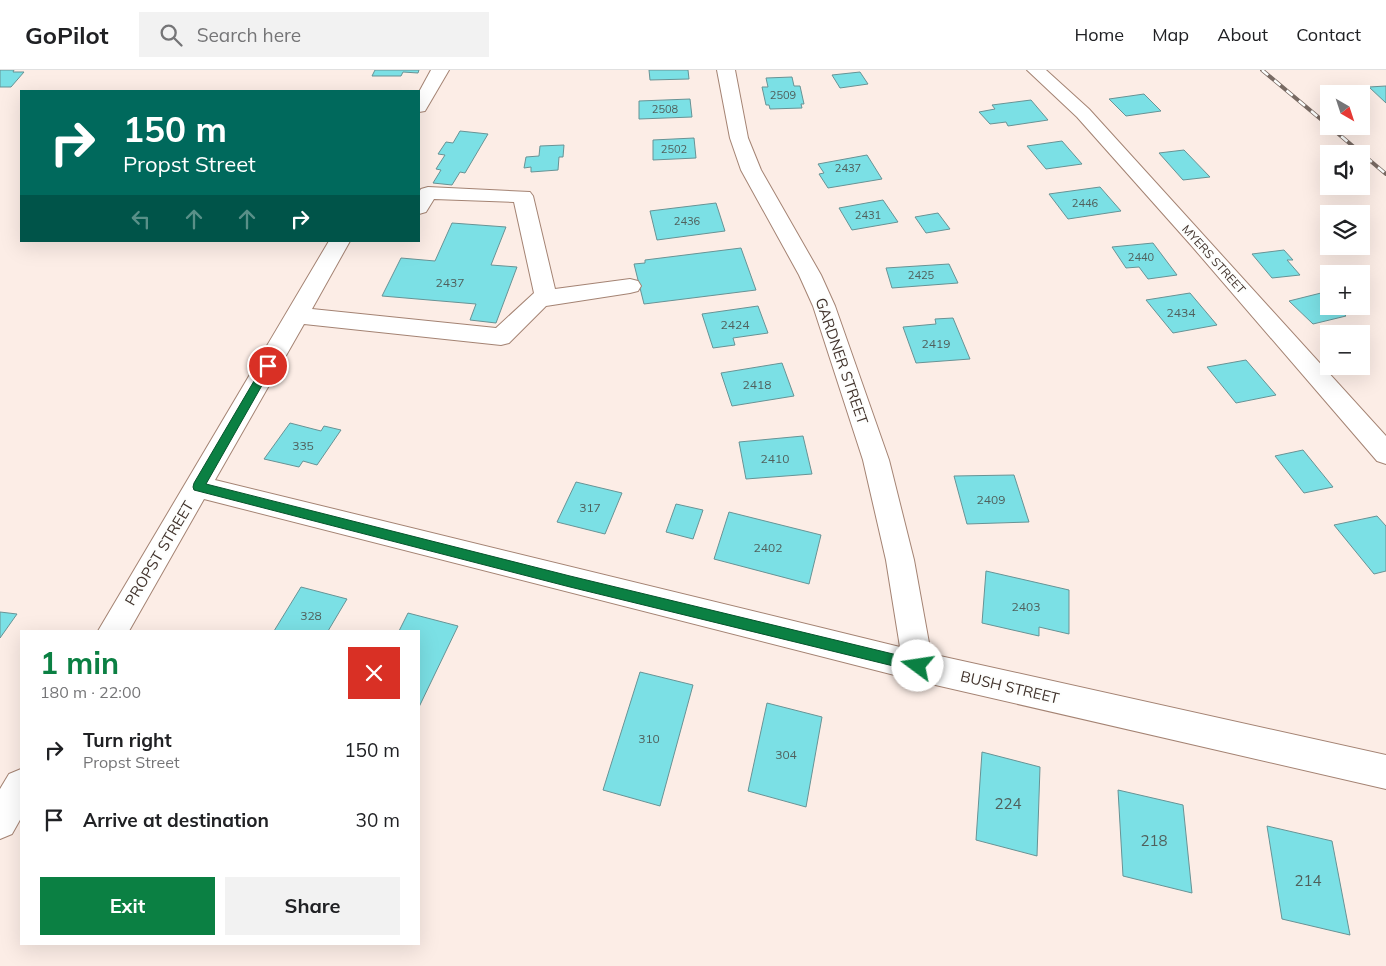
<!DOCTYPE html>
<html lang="en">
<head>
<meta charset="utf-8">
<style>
  :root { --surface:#fff; --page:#f2f2f2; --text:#202124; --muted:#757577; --line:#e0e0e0; --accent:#0b8043 }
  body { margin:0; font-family:Mulish,sans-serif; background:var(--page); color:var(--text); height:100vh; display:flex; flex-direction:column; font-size:19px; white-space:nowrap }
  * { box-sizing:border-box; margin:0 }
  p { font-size:16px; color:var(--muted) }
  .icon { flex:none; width:28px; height:28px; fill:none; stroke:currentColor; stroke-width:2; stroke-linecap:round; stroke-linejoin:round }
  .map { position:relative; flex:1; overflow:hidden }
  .panel { position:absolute; left:20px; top:560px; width:400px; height:315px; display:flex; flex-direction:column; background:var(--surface); border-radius:0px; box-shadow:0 5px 20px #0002 }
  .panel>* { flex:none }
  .banner { position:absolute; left:20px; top:20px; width:400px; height:152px; border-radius:0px; box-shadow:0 5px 20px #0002; background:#00695c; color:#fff; overflow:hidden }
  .needle { width:32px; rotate:141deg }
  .buttons { position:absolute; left:1320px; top:15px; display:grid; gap:10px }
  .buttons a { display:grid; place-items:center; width:50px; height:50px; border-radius:0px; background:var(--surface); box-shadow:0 5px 20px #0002; font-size:25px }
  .pin { position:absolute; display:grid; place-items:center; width:42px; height:42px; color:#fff; margin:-21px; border:2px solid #fff; border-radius:50%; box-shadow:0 1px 5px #0007 }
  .me { position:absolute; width:55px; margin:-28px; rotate:284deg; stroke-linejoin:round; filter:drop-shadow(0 0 4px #0008) }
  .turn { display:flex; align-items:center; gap:18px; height:105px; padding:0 20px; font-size:22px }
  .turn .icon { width:65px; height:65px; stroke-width:2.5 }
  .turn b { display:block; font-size:35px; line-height:42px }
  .lanes { display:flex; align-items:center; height:48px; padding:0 20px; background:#0003; justify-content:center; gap:25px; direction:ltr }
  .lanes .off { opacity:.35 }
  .round { display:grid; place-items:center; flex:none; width:52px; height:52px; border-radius:0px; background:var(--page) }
  .headline { display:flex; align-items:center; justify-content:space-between; height:85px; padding:0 20px }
  h1 { font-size:30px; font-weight:700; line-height:38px; color:var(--accent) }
  .primary-button { display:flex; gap:10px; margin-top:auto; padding:10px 20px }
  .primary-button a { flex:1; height:58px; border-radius:0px; background:var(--accent); color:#fff; font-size:20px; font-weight:700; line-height:58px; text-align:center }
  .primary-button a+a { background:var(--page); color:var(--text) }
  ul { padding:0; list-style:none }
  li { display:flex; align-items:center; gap:15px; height:70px; padding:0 20px }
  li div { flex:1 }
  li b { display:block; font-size:19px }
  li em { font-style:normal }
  header { display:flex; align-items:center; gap:30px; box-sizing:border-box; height:70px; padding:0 25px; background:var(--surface); border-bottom:1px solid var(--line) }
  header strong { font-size:24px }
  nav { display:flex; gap:28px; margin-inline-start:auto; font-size:18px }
  .search { width:350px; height:45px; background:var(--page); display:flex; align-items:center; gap:12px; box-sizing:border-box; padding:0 18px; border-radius:0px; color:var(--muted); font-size:19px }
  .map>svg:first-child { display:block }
</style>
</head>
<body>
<header>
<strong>GoPilot</strong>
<div class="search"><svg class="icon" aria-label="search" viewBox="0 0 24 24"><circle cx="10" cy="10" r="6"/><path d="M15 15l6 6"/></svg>Search here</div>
<nav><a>Home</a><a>Map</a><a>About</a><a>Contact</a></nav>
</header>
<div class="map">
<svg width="1386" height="896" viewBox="0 0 1386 896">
  <rect width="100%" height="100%" fill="#fcede6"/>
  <g fill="#7be0e5" stroke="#689395">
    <path d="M 0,0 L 14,0 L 13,2 L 24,2 L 11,17 L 0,17 Z"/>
    <path d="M 375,0 L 419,0 L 418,3 L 403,2 L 401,6 L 372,6 Z"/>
    <path d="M 649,0 L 688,0 L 689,9 L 650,10 Z"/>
    <path d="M 860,2 L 868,14 L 840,18 L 832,5 Z"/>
    <path d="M 792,7 L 794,16 L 800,16 L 804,34 L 801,34 L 802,38 L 770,39 L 769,35 L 766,35 L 762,17 L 768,17 L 766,8 Z"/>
    <path d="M 1386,16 L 1386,33 L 1369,17 Z"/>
    <path d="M 1144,24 L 1161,41 L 1126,46 L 1109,29 Z"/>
    <path d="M 690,29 L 692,47 L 639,49 L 639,31 Z"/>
    <path d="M 1031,30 L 1048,50 L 1008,56 L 1006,52 L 990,54 L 979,42 L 995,39 L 992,35 Z"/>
    <path d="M 460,61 L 488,64 L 465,103 L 460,102 L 452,115 L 433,113 L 441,100 L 436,99 L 445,85 L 438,84 L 446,72 L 453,73 Z"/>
    <path d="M 694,68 L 696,88 L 653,90 L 653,70 Z"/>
    <path d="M 1062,71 L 1082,94 L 1046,99 L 1027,76 Z"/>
    <path d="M 564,75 L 563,87 L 559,87 L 558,100 L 531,102 L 531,97 L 524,98 L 526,87 L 539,86 L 540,76 Z"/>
    <path d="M 1184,80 L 1210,107 L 1183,110 L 1159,83 Z"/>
    <path d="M 867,85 L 882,109 L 828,118 L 819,104 L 824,103 L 818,94 Z"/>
    <path d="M 1100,117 L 1121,141 L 1068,149 L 1049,124 Z"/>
    <path d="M 883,130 L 898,152 L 852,160 L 839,138 Z"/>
    <path d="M 716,133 L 725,161 L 657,170 L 650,141 Z"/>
    <path d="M 938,143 L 950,159 L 926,163 L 915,147 Z"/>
    <path d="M 452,153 L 506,157 L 491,195 L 517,197 L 496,253 L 470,250 L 476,234 L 382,226 L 401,188 L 435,191 Z"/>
    <path d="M 1153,173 L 1177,205 L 1148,209 L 1139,197 L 1126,198 L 1112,177 Z"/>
    <path d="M 741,178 L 756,220 L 644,234 L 634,194 L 645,193 L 645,190 Z"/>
    <path d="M 1284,180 L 1293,190 L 1287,190 L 1300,205 L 1272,208 L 1252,184 Z"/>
    <path d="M 949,194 L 958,213 L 892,218 L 886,198 Z"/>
    <path d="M 1190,223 L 1217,255 L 1173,263 L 1146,230 Z"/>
    <path d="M 1321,223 L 1329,230 L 1329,236 L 1335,236 L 1346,246 L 1313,254 L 1289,231 Z"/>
    <path d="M 758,236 L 768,263 L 733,268 L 735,275 L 713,278 L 702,244 Z"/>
    <path d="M 953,248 L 970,289 L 916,293 L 903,257 L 936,254 L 935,249 Z"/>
    <path d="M 1246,290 L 1276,325 L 1236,333 L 1207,297 Z"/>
    <path d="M 782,293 L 794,326 L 732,336 L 721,303 Z"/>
    <path d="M 290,353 L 321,361 L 324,356 L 341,360 L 317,395 L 303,391 L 299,397 L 264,389 Z"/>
    <path d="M 803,366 L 812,404 L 746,409 L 739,372 Z"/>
    <path d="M 1303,380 L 1333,417 L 1304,423 L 1275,386 Z"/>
    <path d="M 1014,405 L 1029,452 L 967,454 L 954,406 Z"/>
    <path d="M 576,412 L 622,423 L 605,464 L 557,452 Z"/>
    <path d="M 676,434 L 703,440 L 693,469 L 666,462 Z"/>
    <path d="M 729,442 L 821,465 L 809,514 L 714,489 Z"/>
    <path d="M 1377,446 L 1386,456 L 1386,501 L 1374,504 L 1334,455 Z"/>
    <path d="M 986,501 L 1069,520 L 1069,564 L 1039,557 L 1039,566 L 982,553 Z"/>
    <path d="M 301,517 L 347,529 L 328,561 L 274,561 Z"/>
    <path d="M 0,542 L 17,544 L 0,568 Z"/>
    <path d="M 408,543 L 458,556 L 419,637 L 419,561 L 399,561 Z"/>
    <path d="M 640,602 L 693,615 L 660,736 L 603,720 Z"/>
    <path d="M 767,633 L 822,647 L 806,737 L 748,721 Z"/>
    <path d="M 982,682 L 1040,697 L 1037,786 L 976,770 Z"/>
    <path d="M 1118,720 L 1183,735 L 1192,823 L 1123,806 Z"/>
    <path d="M 1267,756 L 1332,771 L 1350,865 L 1282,849 Z"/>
  </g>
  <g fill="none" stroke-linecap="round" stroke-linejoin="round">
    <g stroke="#a48373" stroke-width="2">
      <g id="minor">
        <path d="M 431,0 L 449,0 L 425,41 L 419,42 L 419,22 Z"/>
        <path d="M 717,0 L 735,0 L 748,68 L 761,100 L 821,205 L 835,236 L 889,390 L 914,490 L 931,584 L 1386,685 L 1386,719 L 918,611 L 204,429 L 129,561 L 98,561 L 329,171 L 350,171 L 312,239 L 496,258 L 534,223 L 514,132 L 434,129 L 426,142 L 419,144 L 419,122 L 421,119 L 428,117 L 530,122 L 533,126 L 555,219 L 630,209 L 638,211 L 641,216 L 638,221 L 630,223 L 546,236 L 509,273 L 501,275 L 304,254 L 215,410 L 900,577 L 886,490 L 863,390 L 813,236 L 799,205 L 741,100 L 730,68 Z"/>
        <path d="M 1027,0 L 1046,0 L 1089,39 L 1386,366 L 1386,394 L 1377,391 L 1190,174 L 1077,47 Z"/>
        <path d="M 21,699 L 21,748 L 12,764 L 0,769 L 0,719 L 9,704 Z"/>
      </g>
    </g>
    <use href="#minor" fill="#fff" fill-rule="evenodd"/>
    <g stroke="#786a63" stroke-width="4">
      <g id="rail">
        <path d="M 1262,0 L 1329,56"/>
        <path d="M 1329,56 L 1386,104"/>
      </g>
    </g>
    <use href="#rail" stroke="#fdfefd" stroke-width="2.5" stroke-dasharray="8" stroke-linecap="butt"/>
  </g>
  <path fill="#0b8043" stroke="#07532c" d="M 268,293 L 273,296 L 206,414 L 570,506 L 918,590 L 923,592 L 925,596 L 923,600 L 918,602 L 570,517 L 194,420 L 193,417 L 194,413 L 264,294 Z"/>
  <g text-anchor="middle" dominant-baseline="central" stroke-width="4" stroke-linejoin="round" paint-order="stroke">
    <g font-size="11" fill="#505f5b">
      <text x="783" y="25">2509</text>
      <text x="665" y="39">2508</text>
      <text x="674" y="79">2502</text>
      <text x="848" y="98">2437</text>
      <text x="1085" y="133">2446</text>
      <text x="868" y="145">2431</text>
      <text x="687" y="151">2436</text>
      <text x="1141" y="187">2440</text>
      <text x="921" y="205">2425</text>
    </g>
    <g font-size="12" fill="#42342d" stroke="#fdfefd">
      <text transform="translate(1214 189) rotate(48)">MYERS STREET</text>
    </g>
    <g font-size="12" fill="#505f5b">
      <text x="450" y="212">2437</text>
      <text x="1181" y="242">2434</text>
      <text x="735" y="254">2424</text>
      <text x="936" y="273">2419</text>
      <text x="757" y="314">2418</text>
      <text x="303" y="375">335</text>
      <text x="775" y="388">2410</text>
      <text x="991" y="429">2409</text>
      <text x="590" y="437">317</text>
      <text x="768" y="477">2402</text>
      <text x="1026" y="536">2403</text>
      <text x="311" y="545">328</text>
      <text x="649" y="668">310</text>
      <text x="786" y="684">304</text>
    </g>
    <g font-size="15" fill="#42342d" stroke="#fdfefd">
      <text transform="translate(842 291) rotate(71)">GARDNER STREET</text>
      <text transform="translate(159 483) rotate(-59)">PROPST STREET</text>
      <text transform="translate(1010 617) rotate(13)">BUSH STREET</text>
    </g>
    <g font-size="15" fill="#505f5b">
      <text x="1008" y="733">224</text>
      <text x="1154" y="770">218</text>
      <text x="1308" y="810">214</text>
    </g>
  </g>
</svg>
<div class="buttons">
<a><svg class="needle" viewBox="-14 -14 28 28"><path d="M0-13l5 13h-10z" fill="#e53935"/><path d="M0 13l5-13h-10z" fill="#757577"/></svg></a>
<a><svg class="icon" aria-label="sound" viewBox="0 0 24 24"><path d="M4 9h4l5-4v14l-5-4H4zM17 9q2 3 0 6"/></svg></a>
<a><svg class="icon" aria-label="layers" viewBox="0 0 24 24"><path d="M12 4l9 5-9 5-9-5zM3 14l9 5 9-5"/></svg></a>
<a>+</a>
<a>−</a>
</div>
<div class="pin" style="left:268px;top:296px;background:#d93025"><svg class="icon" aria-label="arrive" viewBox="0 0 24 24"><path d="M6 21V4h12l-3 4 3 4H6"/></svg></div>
<svg class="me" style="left:918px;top:596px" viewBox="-20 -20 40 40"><circle r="19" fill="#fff"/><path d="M0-13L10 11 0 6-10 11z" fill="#0b8043"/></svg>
<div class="banner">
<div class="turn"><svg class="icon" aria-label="right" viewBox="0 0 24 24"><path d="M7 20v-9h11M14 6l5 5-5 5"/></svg><div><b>150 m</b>Propst Street</div></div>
<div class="lanes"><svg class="icon off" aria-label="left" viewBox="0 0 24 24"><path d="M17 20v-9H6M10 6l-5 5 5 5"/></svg><svg class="icon off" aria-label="ahead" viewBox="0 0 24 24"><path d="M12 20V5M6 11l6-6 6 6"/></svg><svg class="icon off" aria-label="ahead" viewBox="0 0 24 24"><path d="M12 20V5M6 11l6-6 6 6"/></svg><svg class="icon" aria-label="right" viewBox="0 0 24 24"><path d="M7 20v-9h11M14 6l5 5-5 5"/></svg></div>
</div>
<section class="panel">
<div class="headline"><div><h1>1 min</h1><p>180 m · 22:00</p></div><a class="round" style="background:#d93025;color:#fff"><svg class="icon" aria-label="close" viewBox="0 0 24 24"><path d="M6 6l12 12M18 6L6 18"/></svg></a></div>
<ul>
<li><svg class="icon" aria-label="right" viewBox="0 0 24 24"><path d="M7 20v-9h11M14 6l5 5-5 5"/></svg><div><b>Turn right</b><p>Propst Street</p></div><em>150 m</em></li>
<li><svg class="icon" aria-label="arrive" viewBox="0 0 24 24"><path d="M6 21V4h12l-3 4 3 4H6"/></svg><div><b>Arrive at destination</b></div><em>30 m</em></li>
</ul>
<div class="primary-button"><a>Exit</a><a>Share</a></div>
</section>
</div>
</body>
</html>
